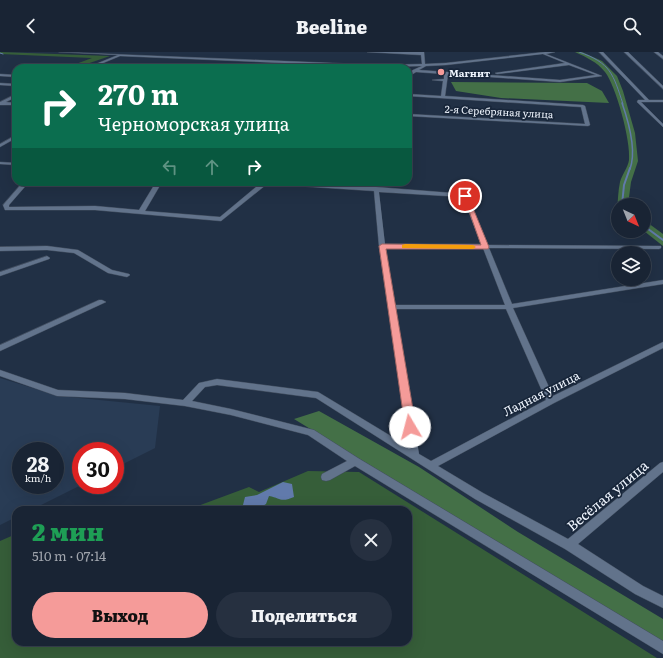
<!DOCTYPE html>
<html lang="ru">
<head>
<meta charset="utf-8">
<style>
  :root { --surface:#192434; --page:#263040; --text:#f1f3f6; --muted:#9fa4ac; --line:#37414f; --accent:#f59b99 }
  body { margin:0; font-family:Literata,serif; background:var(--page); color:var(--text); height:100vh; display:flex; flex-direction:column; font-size:15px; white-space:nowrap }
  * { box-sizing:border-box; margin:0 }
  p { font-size:13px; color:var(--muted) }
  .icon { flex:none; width:22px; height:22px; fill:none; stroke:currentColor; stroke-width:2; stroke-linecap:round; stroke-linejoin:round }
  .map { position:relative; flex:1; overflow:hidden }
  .drawer { position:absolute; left:12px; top:454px; width:400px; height:140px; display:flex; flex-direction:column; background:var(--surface); border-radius:12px; box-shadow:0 4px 16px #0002,0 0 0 1px var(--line) }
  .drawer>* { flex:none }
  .hud { position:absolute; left:12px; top:12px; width:400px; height:122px; border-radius:12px; box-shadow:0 4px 16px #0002,0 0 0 1px var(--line); background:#0b6e4f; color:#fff; overflow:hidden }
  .needle { width:26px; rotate:137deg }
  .fabs { position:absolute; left:611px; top:146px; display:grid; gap:8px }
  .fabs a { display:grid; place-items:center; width:40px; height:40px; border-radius:50%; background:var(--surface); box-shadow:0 4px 16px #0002,0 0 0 1px var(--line); font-size:20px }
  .speed { position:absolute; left:12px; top:390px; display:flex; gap:8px; font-size:20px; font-weight:700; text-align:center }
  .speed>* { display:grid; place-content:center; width:52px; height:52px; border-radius:50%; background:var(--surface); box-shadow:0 4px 16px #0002,0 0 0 1px var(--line); line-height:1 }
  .speed small { font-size:10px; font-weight:400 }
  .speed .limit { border:6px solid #d22; background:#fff; color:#111 }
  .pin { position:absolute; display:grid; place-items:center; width:34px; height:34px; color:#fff; margin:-17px; border:2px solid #fff; border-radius:50%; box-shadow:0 1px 4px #0007 }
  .me { position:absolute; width:44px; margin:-22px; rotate:352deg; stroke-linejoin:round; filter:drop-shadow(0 0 3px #0008) }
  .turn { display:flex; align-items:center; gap:14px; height:84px; padding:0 20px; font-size:18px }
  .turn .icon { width:52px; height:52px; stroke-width:2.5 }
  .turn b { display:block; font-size:28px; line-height:34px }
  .lanes { display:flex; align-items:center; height:38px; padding:0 20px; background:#0003; justify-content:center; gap:20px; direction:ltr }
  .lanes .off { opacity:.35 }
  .round { display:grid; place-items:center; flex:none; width:42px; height:42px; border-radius:21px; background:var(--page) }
  .overview { display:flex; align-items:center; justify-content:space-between; height:68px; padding:0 20px }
  h1 { font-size:24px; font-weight:800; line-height:30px; color:#1e9e55 }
  .button { display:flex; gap:8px; margin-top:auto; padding:8px 20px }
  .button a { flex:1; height:46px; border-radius:24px; background:var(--accent); color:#111; font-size:16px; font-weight:800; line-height:46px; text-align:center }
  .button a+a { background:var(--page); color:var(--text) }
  header { display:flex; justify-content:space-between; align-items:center; height:52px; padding:0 20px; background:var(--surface); font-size:18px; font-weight:800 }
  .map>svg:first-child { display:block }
</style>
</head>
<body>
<header><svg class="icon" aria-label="back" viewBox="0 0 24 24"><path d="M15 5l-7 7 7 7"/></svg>Beeline<svg class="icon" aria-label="search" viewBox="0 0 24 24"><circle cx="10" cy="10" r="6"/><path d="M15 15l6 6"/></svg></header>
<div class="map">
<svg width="663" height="606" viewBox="0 0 663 606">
  <rect width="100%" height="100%" fill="#213045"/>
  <path fill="#293c55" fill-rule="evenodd" d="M 0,326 L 59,344 L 160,354 L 155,396 L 115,416 L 115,399 L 81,399 L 81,433 L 31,458 L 16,458 L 16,465 L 0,473 ZM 21,399 L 55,399 L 55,433 L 21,433 Z"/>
  <g fill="#365e39">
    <path d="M 0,0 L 110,4 L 75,16 L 65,16 L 92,6 L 0,2 Z"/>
    <path d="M 308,419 L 359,420 L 657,606 L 0,606 L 0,489 L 16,482 L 16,590 L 408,590 L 408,458 L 187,458 L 249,435 L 259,440 Z"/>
  </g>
  <g fill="#447047">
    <path d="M 575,0 L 582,0 L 602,9 L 617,24 L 623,39 L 635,81 L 638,109 L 631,130 L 628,153 L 618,153 L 618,159 L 617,158 C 618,149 618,139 620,130 C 622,123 628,115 629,108 C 631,89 616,34 605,20 C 597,10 586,5 575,0 Z"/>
    <path d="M 451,30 L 587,31 L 602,39 L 609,51 L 501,46 L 456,39 Z"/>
    <path d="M 644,168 L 663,182 L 663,194 L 644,179 Z"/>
    <path d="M 319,359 L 419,415 L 518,480 L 663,567 L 663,592 L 294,367 Z"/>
  </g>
  <path fill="#617aab" d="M 283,430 L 292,432 L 294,445 C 280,451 281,446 269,444 L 266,452 C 257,458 253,458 243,453 L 245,445 L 257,443 Z"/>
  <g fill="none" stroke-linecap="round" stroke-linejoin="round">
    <g stroke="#617aab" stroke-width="1">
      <path d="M 579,0 C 611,11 613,22 623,52"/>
      <path d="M 0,1 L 3,2"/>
    </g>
    <path stroke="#617aab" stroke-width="1.5" d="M 622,51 C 629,71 637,98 630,117"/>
    <g stroke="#617aab" stroke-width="2">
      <path d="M 622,153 L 624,133 L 630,116"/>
      <path d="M 644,174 L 663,188"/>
    </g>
    <g stroke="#414d5e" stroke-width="1">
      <g id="minor">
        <path d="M 59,0 L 381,13 L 422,12 L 421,3 L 367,0 L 424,0 L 425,12 L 446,11 L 545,0 L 555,0 L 546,2 L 602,24 L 560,30 L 448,22 L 445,44 L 583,53 L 585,54 L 590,73 L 588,74 L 408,64 L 408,62 L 585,72 L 581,55 L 408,44 L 408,42 L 441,44 L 443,29 L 432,28 L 444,27 L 444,22 L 416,20 L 408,25 L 408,22 L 413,18 L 422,14 L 381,15 L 120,4 L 91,16 L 86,16 L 118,3 ZM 543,2 L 565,11 L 495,21 L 497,22 L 569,13 L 596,23 L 560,28 L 419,18 L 426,14 L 446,13 Z"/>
        <path d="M 599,0 L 603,0 L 649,48 L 663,48 L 663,50 L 641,50 L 663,72 L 663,75 L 637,50 L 638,48 L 645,48 Z"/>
        <path d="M 624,0 L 628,0 L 663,34 L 663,37 Z"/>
        <path d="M 654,0 L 658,0 L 663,4 L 663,7 Z"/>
        <path d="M 0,22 L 16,23 L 16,25 L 0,24 Z"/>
        <path d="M 0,31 L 16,32 L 16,34 L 0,33 Z"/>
        <path d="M 16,42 L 16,45 L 6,50 L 16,51 L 16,53 L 0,53 L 0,50 Z"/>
        <path d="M 16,83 L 16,86 L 0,95 L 0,92 Z"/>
        <path d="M 0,110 L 16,111 L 16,113 L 0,112 Z"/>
        <path d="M 23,130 L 29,130 L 9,153 L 9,155 L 95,154 L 139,158 L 156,130 L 162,130 L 145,159 L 220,165 L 262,130 L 287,130 L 376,135 L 465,142 L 468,144 L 487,193 L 661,194 L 661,196 L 659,197 L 489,196 L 512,252 L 663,228 L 663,232 L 513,256 L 553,344 L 663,290 L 663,296 L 554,351 L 438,414 L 483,441 L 568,487 L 660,411 L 663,410 L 663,420 L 578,492 L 643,534 L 663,544 L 663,556 L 635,542 L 565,497 L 475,447 L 316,346 L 217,333 L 205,335 L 192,349 L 231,357 L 314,378 L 358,406 L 663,589 L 663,602 L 355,414 L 330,428 L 326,429 L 322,428 L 321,425 L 322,422 L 347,409 L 308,383 L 231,363 L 185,354 L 125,347 L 57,344 L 0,324 L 0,318 L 58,338 L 125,341 L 183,348 L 199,331 L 217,327 L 318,340 L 409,395 L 379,194 L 374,139 L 267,132 L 221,169 L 95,158 L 5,158 L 3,153 ZM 379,140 L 463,145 L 481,192 L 385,192 ZM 385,196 L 483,196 L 505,253 L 395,253 ZM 396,257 L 506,257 L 546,348 L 431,409 L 419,402 Z"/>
        <path d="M 47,194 L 78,198 L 112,218 L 129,222 L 130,223 L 127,225 L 108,221 L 74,201 L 47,198 L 0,199 L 0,195 Z"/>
        <path d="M 47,204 L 50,206 L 49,207 L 0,224 L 0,220 Z"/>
        <path d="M 99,248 L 102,248 L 106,250 L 0,299 L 0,293 Z"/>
      </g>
    </g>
    <use href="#minor" fill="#62738b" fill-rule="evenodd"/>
  </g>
  <path fill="#f59b99" stroke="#9f6563" d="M 463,142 L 468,144 L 489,195 L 488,197 L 386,197 L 416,375 L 410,379 L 405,375 L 379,194 L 382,192 L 481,193 Z"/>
  <path fill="#f59e0b" d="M 405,192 L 473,193 L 476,195 L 473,197 L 402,196 L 402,193 Z"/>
  <circle fill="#f59b99" stroke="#18263a" stroke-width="1.5" cx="441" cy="20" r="4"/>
  <g text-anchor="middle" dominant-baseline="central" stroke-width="3.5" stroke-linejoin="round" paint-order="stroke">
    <g font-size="10" font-weight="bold" fill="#eff5fe" stroke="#18263a" text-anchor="start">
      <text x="449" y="20">Магнит</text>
    </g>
    <g font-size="10" fill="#eff5fe" stroke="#18263a">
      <text transform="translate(499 59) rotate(3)">2-я Серебряная улица</text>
    </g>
    <g font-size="12" fill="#eff5fe" stroke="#18263a">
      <text transform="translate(541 341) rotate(-27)">Ладная улица</text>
    </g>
    <g font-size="14" fill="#eff5fe" stroke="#18263a">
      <text transform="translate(607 443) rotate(-40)">Весёлая улица</text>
    </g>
  </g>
</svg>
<div class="fabs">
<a><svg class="needle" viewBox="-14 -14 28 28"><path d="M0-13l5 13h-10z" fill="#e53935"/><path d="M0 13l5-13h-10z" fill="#9fa4ac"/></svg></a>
<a><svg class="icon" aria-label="layers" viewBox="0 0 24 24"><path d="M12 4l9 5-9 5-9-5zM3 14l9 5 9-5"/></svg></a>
</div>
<div class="speed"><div>28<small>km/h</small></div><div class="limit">30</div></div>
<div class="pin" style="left:465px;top:144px;background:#d93025"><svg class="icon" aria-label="arrive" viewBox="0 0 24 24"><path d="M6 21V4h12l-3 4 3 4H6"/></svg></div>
<svg class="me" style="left:410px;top:375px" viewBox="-20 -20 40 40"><circle r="19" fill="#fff"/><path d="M0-13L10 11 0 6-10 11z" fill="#f59b99"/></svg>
<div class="hud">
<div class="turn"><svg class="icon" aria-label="right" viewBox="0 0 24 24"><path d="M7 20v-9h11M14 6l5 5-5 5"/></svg><div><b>270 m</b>Черноморская улица</div></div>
<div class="lanes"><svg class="icon off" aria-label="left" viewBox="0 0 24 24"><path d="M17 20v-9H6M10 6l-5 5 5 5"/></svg><svg class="icon off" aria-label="ahead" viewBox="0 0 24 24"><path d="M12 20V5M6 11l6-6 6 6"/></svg><svg class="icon" aria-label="right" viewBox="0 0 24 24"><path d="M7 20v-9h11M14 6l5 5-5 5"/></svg></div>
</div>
<section class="drawer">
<div class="overview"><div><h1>2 мин</h1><p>510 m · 07:14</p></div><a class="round"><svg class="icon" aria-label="close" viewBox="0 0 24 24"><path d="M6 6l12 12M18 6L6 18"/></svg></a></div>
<div class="button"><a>Выход</a><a>Поделиться</a></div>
</section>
</div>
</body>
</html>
